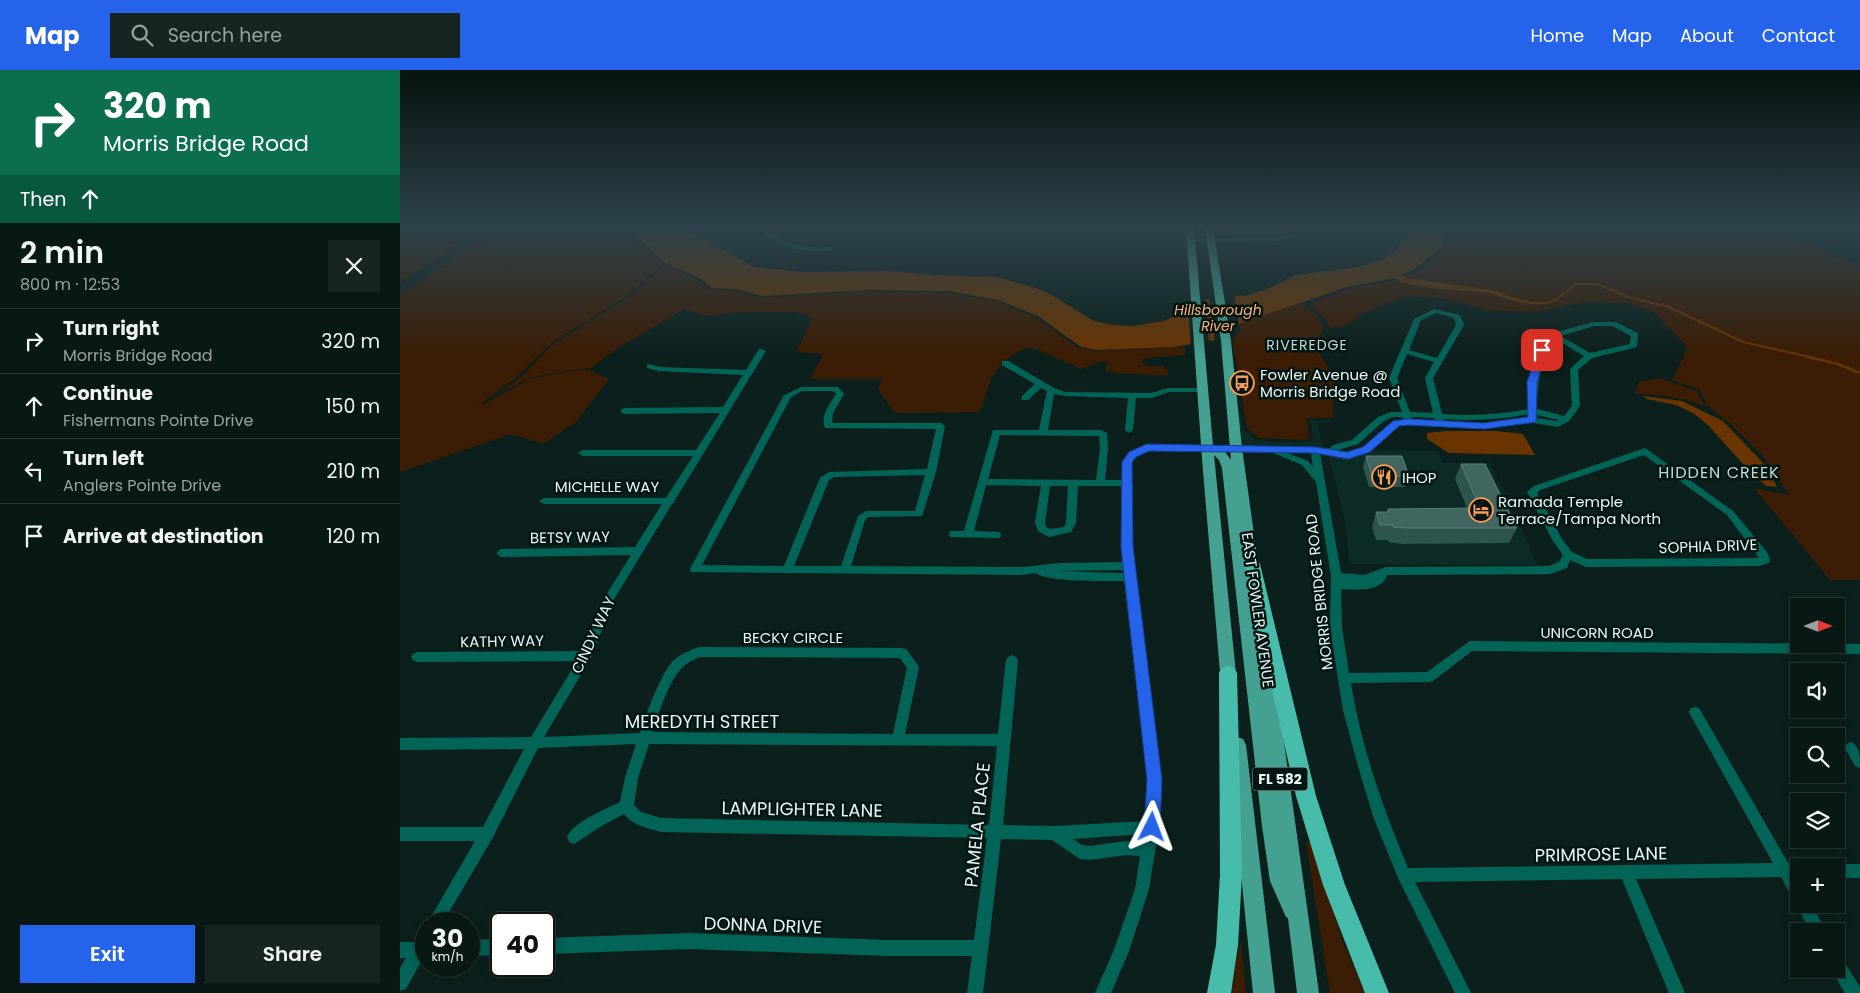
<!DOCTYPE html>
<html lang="en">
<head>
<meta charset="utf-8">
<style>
  :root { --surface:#081815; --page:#162522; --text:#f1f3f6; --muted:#98a0a0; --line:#293734; --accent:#2563eb }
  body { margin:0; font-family:Poppins,sans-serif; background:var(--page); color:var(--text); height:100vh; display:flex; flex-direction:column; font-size:19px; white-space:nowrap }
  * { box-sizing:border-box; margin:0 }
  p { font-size:16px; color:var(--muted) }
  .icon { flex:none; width:28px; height:28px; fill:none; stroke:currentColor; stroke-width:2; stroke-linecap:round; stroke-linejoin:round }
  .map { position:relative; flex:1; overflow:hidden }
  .details { display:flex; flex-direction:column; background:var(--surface); width:400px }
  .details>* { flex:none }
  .banner { background:#0b6e4f; color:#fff; overflow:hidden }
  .needle { width:32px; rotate:90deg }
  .controls { position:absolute; left:1390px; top:528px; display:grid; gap:10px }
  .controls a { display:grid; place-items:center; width:55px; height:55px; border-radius:0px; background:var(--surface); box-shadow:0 2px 12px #0003,0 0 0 1px var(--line); font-size:25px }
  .speed { position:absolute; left:15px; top:842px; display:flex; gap:10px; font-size:25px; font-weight:700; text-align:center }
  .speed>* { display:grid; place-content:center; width:65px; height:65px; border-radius:50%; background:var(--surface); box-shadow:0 2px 12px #0003,0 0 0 1px var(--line); line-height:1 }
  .speed small { font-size:12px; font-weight:400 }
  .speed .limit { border:2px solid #111; border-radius:8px; background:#fff; color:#111 }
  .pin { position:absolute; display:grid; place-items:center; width:42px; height:42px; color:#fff; margin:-21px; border-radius:10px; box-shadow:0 2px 8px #0006 }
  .me { position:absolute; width:55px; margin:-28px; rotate:3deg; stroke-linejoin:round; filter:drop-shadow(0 0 4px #0008) }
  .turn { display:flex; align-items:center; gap:18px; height:105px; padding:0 20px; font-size:22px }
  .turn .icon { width:65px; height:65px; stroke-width:2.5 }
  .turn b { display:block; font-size:35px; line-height:42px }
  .then { display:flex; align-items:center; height:48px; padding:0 20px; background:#0003; gap:10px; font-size:19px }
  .round { display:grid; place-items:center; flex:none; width:52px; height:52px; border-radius:0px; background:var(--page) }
  .summary { display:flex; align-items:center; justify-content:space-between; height:85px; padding:0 20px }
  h1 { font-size:30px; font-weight:600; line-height:38px }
  .primary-button { display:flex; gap:10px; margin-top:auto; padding:10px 20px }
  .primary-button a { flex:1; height:58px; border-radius:0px; background:var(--accent); color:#fff; font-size:20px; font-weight:600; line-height:58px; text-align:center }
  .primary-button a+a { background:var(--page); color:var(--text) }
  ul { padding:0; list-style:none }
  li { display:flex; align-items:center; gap:15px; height:65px; padding:0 20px; border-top:1px solid var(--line) }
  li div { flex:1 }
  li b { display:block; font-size:19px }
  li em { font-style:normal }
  header { display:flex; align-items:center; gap:30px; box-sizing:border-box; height:70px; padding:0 25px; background:var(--accent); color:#fff }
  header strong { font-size:24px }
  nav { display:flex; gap:28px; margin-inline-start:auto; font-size:18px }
  .search { width:350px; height:45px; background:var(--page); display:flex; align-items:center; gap:12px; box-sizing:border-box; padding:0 18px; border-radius:0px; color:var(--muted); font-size:19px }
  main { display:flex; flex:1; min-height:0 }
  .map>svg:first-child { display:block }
</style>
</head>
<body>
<header>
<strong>Map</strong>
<div class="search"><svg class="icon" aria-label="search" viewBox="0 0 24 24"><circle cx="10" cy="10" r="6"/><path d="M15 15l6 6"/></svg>Search here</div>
<nav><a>Home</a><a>Map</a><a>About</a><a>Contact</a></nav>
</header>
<main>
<section class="details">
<div class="banner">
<div class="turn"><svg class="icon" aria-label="right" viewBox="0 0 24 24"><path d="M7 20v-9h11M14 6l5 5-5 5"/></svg><div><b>320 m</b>Morris Bridge Road</div></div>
<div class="then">Then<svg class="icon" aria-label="ahead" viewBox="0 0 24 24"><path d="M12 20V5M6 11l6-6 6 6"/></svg></div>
</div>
<div class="summary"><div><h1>2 min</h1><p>800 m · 12:53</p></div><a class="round"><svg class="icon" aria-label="close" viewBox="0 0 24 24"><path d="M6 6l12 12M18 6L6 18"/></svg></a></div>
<ul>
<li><svg class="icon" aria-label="right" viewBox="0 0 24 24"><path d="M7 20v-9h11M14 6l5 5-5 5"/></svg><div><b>Turn right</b><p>Morris Bridge Road</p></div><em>320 m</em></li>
<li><svg class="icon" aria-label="ahead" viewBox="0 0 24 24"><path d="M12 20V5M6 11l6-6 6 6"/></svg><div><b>Continue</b><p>Fishermans Pointe Drive</p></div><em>150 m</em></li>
<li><svg class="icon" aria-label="left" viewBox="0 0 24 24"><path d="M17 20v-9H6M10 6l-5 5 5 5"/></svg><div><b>Turn left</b><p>Anglers Pointe Drive</p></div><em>210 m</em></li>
<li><svg class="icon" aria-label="arrive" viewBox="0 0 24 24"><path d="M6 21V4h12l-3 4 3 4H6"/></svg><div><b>Arrive at destination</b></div><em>120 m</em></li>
</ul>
<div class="primary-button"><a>Exit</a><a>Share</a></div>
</section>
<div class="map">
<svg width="1460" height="923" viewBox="0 0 1460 923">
  <rect width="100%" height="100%" fill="#0b201c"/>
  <g fill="#0c2b26">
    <path d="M 839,347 L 841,347 L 843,359 L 854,369 L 871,372 L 911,372 L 913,371 L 911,350 L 937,351 L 917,353 L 924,378 L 843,376 Z"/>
    <path d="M 988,380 L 1037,381 L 1043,393 L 1090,393 L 1138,495 L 950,494 L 943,440 L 927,382 L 955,382 Z"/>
  </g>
  <g fill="#3b1c04">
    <path d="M 0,158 L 86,158 L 0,212 Z"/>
    <path d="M 91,158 L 100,158 L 23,208 Z"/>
    <path d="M 102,158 L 212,158 L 237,171 L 263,194 L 227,226 L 151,273 L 119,305 L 76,338 L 132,308 L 185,299 L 209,309 L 176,352 L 143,374 L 111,364 L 0,402 L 0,224 Z"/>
    <path d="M 837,158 L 905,158 L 863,165 L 838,164 Z"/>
    <path d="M 1045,158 L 1371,158 L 1460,197 L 1460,510 L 1430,510 L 1354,418 L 1389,425 L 1362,385 L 1329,353 L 1306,335 L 1300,320 L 1272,310 L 1288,278 L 1254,242 L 1227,233 L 1183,232 L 1136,242 L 1085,240 L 1049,229 L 1003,226 L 961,244 L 947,255 L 930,258 L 924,248 L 909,234 L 948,219 L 994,210 L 1019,200 L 1047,176 Z"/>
    <path d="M 265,195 L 297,209 L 309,219 L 335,220 L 360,228 L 465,221 L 547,223 L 596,231 L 635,247 L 678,278 L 695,281 L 784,277 L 785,285 L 745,288 L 741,292 L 747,296 L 763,296 L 768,301 L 769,306 L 716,303 L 705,300 L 708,292 L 699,292 L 681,299 L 631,277 L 621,280 L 600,293 L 602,294 L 591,308 L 580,342 L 495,343 L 478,320 L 482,309 L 410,309 L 423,284 L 396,282 L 412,249 L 403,244 L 394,242 L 345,242 L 305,246 L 284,239 L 219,277 L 190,299 L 186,298 L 131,307 L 96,325 L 123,305 L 154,273 L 230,227 Z"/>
    <path d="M 901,233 L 919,248 L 923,259 L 915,275 L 928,298 L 934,312 L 933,348 L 907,348 L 909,370 L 858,368 L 847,358 L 832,267 L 841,253 Z"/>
    <path d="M 1259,308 L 1297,321 L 1305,337 C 1282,327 1259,324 1235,324 L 1239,312 Z"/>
    <path d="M 912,771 L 942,869 L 965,923 L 930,923 L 906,772 Z"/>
    <path d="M 841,870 L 846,923 L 829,923 Z"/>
  </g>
  <g fill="#693400">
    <path d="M 218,158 L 283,158 L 354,197 L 402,202 L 491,201 L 535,205 L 598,207 L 645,221 L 694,251 L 713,255 L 734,256 L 763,251 L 786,242 L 795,233 L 827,223 L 836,226 L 844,226 L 870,218 L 896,205 L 957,197 L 984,189 L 998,178 L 1006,166 L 1008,158 L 1042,158 L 1043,176 L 1014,199 L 1001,205 L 1006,208 L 1098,221 L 1130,236 L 1090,223 L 1030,218 L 1001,212 L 994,208 L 947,217 L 841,253 L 832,267 L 774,277 L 697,280 L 681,277 L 638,246 L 598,230 L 548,221 L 466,220 L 362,226 L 337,219 L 312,218 L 300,208 L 266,194 L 239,168 Z"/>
    <path d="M 1243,326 L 1282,331 L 1323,351 L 1367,397 L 1377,417 L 1366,416 L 1342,393 L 1309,356 L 1293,343 L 1276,335 L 1247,329 Z"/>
    <path d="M 1047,361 L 1096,361 L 1123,364 L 1135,385 L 1049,383 L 1027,369 L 1027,363 Z"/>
  </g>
  <g fill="#0b201c">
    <path d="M 827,221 L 834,223 L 840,260 L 834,269 L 815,272 L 809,226 Z"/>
    <path d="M 804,227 L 809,273 L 791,277 L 788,236 L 794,230 Z"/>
  </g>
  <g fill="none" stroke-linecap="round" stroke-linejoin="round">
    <path stroke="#693400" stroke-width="2" d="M 1110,227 L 1131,233 L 1147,233 L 1157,229 L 1176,214 L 1197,214 L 1228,227 L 1269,237 L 1343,272 L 1414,288"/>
    <path stroke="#693400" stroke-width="2.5" d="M 1408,287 L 1438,294 L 1460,303"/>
    <g fill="#026357" fill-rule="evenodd">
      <path d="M 359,158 L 365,158 C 384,176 406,178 431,177 L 434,179 C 429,182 422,181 415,181 C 394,181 373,175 359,158 Z"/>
      <path d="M 702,158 L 708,158 L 704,162 L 701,160 Z"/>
      <path d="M 914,158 L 924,158 L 878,171 L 791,172 L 788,170 L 791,168 L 878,167 Z"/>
      <path d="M 1449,158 L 1456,158 L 1460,160 L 1460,165 Z"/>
      <path d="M 1034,239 L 1060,245 L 1064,255 L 1033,308 L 1042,344 C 1072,346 1099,345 1129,339 C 1128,311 1134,288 1148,264 L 1194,252 L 1216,252 L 1238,263 L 1237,277 L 1192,288 L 1178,300 L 1180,336 L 1169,351 L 1158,357 L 1133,353 L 1083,359 L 1008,355 L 999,356 L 969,381 L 958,385 L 943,389 L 930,384 L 920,383 L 941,503 L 964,505 L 986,497 L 1149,496 L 1159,492 L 1163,485 L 1153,471 L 1127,422 L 1134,416 L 1245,378 L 1333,441 L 1367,482 L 1370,490 L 1369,493 L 1359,496 L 1186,497 L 1170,490 L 1167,498 L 1150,504 L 987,505 C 982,522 956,520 941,519 L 942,558 L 949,603 L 1027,602 L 1070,571 L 1460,574 L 1460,584 L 1072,581 L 1033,611 L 1029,612 L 951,613 C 961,677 983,738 1008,798 L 1373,793 L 1291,646 L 1289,642 L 1291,638 L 1295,637 L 1299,638 L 1388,793 L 1399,793 L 1404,795 L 1405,796 L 1399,796 L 1399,807 L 1396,807 L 1399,811 L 1399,834 L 1411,834 L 1426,861 L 1411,861 L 1398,839 L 1396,832 L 1394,831 L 1381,807 L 1236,809 L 1285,923 L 1269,923 L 1222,809 L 1015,812 L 1071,923 L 1055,923 L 999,810 L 974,749 L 958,696 L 943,640 L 930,558 L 931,506 L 916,412 L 902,395 L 871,382 L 748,381 L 735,386 L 732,392 L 731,430 L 734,507 L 762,710 L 759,757 L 749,819 L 729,881 L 711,923 L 695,923 L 714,880 L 735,819 L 740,786 L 726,785 L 690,790 L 680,789 L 652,770 L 601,769 L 583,923 L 567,923 L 572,886 L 487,886 L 289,879 L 144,884 L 144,868 L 289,863 L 487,870 L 574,870 L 587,768 L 261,762 C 248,758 233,756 224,744 L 203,755 L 174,774 L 169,772 L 167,767 C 173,752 206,739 220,732 L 225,708 L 236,674 L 138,678 L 92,769 L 42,854 L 27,854 L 75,771 L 0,771 L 0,757 L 83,757 L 124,679 L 0,680 L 0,668 L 131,667 L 177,591 L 17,592 L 13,590 L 11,587 L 13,584 L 17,582 L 182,581 L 203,530 L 231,485 L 101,487 L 96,483 L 101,479 L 235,477 L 262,434 L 144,434 L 139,431 L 144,428 L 266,428 L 293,386 L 183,386 L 178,383 L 183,380 L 296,380 L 320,343 L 224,344 L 220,341 L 224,338 L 323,337 L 343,305 L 259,301 L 247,298 L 247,294 L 260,297 L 346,300 L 359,279 L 362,279 L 366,281 L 275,430 L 274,433 L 272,434 L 213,531 L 192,586 L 144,667 L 240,663 C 247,643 260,604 274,590 C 281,584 290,580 299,577 L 503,578 L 507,580 L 519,597 L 505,664 L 598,664 L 606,590 L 608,587 L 612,585 L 616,587 L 618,590 L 603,755 L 654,756 L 746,751 L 748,710 L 724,511 C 709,511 645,512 636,503 L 622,505 L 291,502 L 290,499 L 384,325 L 401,317 L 438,317 L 444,324 L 433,343 L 432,353 L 541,353 L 545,356 L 536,402 L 522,446 L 468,447 L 465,450 L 451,496 L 622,497 L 660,493 L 723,492 L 722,416 L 678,416 L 676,453 L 671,462 L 649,467 L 638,461 L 635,452 L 641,416 L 586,415 L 574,461 L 600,462 L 601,465 L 600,468 L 550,467 L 549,464 L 550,461 L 564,461 L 593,360 L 639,360 L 647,321 L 641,318 L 628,330 L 622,330 L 622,326 L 635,314 L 602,295 L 602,291 L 608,291 L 654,318 L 665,322 L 751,323 L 768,318 L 806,318 L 806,322 L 769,322 L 752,328 L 736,328 L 733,360 L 729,363 L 725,360 L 728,328 L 665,326 L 654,324 L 648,360 L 701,360 L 707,363 L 708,379 L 705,410 L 722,410 C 723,388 725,382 747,375 L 930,378 L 933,375 L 952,370 L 978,347 L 991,342 L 1002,342 L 989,308 L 1014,249 ZM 1037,243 L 1054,248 L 1056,255 L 1037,288 L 1009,280 L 1021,250 ZM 1194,256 L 1212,256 L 1231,266 L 1230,274 L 1190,283 L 1161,266 ZM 1154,268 L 1184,286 L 1170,299 L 1172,336 L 1164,346 L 1137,339 C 1137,313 1141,291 1154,268 ZM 1007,284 L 1034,292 L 1025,308 L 1033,343 L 1010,342 L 997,308 ZM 402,321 L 433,321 L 436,324 C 429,335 420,346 425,358 L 536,359 L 527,399 L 429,402 L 420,408 L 384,496 L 302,495 L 391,327 ZM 1129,344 L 1129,348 L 1083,353 L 1044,351 L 1043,349 C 1072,351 1100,350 1129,344 ZM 1137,345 L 1159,350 L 1157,351 L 1137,348 ZM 992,347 L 1003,347 L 1003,350 L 993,352 L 963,377 L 944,383 L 938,380 L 958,374 L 984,351 ZM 1012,347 L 1034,348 L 1035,351 L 1012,350 ZM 600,365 L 699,366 L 700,379 L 696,410 L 588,409 ZM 887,383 L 911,383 L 913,397 L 908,391 ZM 1244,385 L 1327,445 L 1359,488 L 1187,489 L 1172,482 L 1162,469 L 1137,423 L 1140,420 ZM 525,405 L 515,441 L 466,441 L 458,446 L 441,496 L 394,496 L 429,410 L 434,407 ZM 650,416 L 668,416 L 666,453 L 664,457 L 650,459 L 646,457 L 645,452 ZM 723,500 L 724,503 L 718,503 L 658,501 ZM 300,587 L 500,588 L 507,598 L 493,664 L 252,662 C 259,644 268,611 283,597 C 288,592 294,589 300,587 ZM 249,674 L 597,676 L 589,755 L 261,748 L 241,742 L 234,735 L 238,708 ZM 744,764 L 743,772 L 726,771 L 690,776 L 682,775 L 673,769 Z"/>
      <path d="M 1451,672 C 1460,676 1460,688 1460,698 L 1455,696 L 1445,678 L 1447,674 Z"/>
      <path d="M 1436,794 L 1460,794 L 1460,808 L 1436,808 L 1436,796 L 1431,796 Z"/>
      <path d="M 26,861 L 26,887 L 23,888 L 6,919 L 0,921 L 0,898 L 6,888 L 0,888 L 0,872 L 15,872 L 21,863 Z"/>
      <path d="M 101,869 L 101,885 L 69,886 L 69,870 Z"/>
      <path d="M 1436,884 L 1441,887 L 1460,917 L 1460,923 L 1445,923 L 1431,899 L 1436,899 Z"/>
    </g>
    <g fill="#44a192" fill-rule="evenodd">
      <path d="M 786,158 L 794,158 L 813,376 L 825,382 L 831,390 L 821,271 L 805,158 L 813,158 L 831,271 L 842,378 L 860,507 L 858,511 L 849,511 L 854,554 L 860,552 L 865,554 L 868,558 L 919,923 L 897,923 L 888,848 L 886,847 L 870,811 L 862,756 L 822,398 L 819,390 L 814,385 L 837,614 L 835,619 L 829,621 L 823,619 L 821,614 L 802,389 Z"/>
      <path d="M 837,667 L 843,669 L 846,675 L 875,923 L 853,923 L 828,675 L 831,669 Z"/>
    </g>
    <g fill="#48bcaa" fill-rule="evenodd">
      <path d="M 852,488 L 858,490 L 860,494 L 916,726 L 945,815 L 989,923 L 965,923 L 923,815 L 896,726 L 844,494 L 846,490 Z"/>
      <path d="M 828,596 L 834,598 L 837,603 L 842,804 L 838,875 L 831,923 L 807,923 L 816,875 L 820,804 L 819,603 L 822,598 Z"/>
    </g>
  </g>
  <g fill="#2d544d">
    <path d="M 966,386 L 1009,406 L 1005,417 L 969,417 L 963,397 Z"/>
    <path d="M 1061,394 L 1117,458 L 1109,473 L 1002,474 L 988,472 L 988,470 L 976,470 L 972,457 L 976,442 L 987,442 L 988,439 L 1067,438 L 1055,409 Z"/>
  </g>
  <g fill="#41655f" stroke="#5c7c76">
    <path d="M 966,386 L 1002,386 L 1009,406 L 972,406 Z"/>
    <path d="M 1061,394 L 1085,394 L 1117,458 L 1007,458 L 993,457 L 993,455 L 980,455 L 976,442 L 988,442 L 988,439 L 1080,438 Z"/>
  </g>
  <linearGradient id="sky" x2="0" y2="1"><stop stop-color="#06120f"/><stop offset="0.55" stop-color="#2e424b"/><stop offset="1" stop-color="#2e424b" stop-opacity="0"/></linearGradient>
  <rect width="1460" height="287" fill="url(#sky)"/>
  <path fill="#2563eb" stroke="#184099" d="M 1142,278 L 1147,280 L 1137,312 L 1136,352 L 1084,359 L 1008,355 L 999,356 L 970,382 L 948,389 L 915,383 L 749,381 L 736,387 L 732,392 L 733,477 L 762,710 L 760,757 L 758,763 L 752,765 L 747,763 L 744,757 L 747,710 L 721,477 L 722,392 L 729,382 L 747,374 L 915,377 L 947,382 L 963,377 L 993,351 L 1008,349 L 1084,353 L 1128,347 L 1127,312 L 1138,280 Z"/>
  <defs>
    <g id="bus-ring" transform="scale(1.25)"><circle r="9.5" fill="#031613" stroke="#fd9d55" stroke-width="1.5"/><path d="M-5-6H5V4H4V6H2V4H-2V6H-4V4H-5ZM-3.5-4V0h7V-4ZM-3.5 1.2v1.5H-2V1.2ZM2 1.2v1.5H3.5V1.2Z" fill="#fd9d55"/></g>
    <g id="restaurant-ring" transform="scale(1.25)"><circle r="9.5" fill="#031613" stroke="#fd9d55" stroke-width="1.5"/><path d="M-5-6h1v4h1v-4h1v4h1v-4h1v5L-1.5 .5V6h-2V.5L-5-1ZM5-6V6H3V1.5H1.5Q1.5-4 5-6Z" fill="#fd9d55"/></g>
    <g id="hotel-ring" transform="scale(1.25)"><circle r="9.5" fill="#031613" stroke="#fd9d55" stroke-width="1.5"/><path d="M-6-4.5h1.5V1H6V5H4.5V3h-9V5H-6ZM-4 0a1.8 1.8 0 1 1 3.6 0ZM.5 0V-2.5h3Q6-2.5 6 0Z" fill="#fd9d55"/></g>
  </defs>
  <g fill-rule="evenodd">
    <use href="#bus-ring" x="842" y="313"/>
    <use href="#restaurant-ring" x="984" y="407"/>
    <use href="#hotel-ring" x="1081" y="440"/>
  </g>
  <g text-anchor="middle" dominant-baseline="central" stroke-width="5" stroke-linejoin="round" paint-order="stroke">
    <g font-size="14" font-style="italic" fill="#ffae76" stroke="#031613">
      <text x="818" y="240">Hillsborough<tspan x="818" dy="16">River</tspan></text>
    </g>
    <g font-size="14" letter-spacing="1" fill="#c0d9d4" stroke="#031613">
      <text x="907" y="275">RIVEREDGE</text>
    </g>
    <rect fill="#031613" stroke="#a4b2b0" stroke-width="1" x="852.5" y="697.5" width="55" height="23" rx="4"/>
    <g font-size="14" font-weight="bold" fill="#e9f5f3">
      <text x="880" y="709">FL 582</text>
    </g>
    <g font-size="15" fill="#e9f5f3" stroke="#031613" text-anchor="start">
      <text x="860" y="304">Fowler Avenue @<tspan x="860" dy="17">Morris Bridge Road</tspan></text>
      <text x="1002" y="407">IHOP</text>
      <text x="1098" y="431">Ramada Temple<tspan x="1098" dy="17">Terrace/Tampa North</tspan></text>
    </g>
    <g font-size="15" fill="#e9f5f3" stroke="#031613">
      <text x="207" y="416">MICHELLE WAY</text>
      <text transform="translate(170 467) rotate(-1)">BETSY WAY</text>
      <text transform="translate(1308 476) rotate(-2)">SOPHIA DRIVE</text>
      <text transform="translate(919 522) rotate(-96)">MORRIS BRIDGE ROAD</text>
      <text transform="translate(858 540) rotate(82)">EAST FOWLER AVENUE</text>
      <text x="1197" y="562">UNICORN ROAD</text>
      <text transform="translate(193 565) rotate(-65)">CINDY WAY</text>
      <text x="393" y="567">BECKY CIRCLE</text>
      <text transform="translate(102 571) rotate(-1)">KATHY WAY</text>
    </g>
    <g font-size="16" letter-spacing="1" fill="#c0d9d4" stroke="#031613">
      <text x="1319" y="402">HIDDEN CREEK</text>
    </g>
    <g font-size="18" fill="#e9f5f3" stroke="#031613">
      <text x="302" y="651">MEREDYTH STREET</text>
      <text transform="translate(402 739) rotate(1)">LAMPLIGHTER LANE</text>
      <text transform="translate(577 755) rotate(-84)">PAMELA PLACE</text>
      <text transform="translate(1201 784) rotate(-1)">PRIMROSE LANE</text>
      <text transform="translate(363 855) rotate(2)">DONNA DRIVE</text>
    </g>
  </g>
</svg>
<div class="controls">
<a><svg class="needle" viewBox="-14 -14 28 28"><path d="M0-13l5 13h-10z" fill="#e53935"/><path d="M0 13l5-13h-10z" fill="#98a0a0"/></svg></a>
<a><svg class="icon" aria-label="sound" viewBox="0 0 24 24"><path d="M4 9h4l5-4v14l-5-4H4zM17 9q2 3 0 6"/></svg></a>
<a><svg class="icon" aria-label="search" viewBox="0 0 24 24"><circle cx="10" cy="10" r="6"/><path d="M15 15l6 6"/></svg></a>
<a><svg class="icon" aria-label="layers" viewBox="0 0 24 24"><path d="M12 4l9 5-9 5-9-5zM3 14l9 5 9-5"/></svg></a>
<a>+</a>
<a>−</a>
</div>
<div class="speed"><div>30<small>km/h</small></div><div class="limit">40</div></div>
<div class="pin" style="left:1142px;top:280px;background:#d93025"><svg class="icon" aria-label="arrive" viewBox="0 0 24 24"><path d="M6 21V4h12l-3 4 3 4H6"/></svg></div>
<svg class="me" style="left:752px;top:757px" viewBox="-20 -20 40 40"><path d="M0-17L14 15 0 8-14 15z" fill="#2563eb" stroke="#fff" stroke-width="4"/></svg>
</div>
</main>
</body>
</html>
